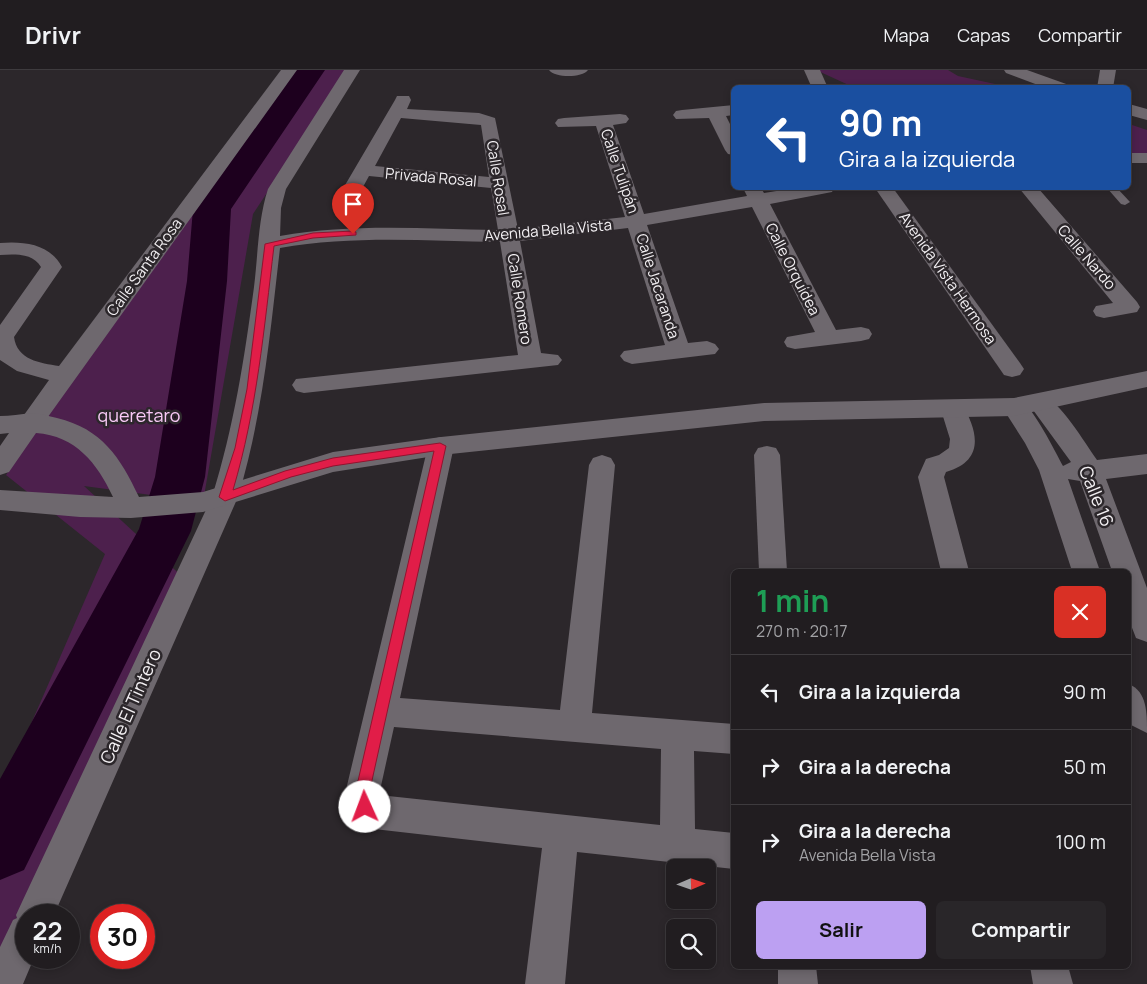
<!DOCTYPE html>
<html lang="es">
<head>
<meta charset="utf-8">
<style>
  :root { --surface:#211d20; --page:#292629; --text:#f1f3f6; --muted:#a2a2a5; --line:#3e3b3e; --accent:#bca0f2 }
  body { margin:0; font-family:Manrope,sans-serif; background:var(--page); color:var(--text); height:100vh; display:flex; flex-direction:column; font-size:19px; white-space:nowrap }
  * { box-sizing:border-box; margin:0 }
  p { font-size:16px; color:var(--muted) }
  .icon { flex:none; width:28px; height:28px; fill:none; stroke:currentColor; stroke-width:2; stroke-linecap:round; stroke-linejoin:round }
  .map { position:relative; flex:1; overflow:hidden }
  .drawer { position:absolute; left:731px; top:499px; width:400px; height:400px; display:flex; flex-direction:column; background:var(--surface); border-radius:8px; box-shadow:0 2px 8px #0003,0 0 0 1px var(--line) }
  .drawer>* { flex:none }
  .banner { position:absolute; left:731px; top:15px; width:400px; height:105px; border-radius:8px; box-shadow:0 2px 8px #0003,0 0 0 1px var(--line); background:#1a4fa0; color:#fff; overflow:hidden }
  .needle { width:32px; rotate:88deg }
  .tools { position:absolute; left:666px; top:789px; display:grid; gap:10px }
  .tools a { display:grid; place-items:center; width:50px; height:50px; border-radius:8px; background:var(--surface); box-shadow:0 2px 8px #0003,0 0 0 1px var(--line); font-size:25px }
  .speed { position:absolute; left:15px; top:834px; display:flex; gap:10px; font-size:25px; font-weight:700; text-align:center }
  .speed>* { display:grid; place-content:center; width:65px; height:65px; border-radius:50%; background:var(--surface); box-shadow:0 2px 8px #0003,0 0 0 1px var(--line); line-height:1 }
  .speed small { font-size:12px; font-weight:400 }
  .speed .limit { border:8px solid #d22; background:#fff; color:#111 }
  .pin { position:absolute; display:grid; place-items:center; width:42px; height:42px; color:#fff; margin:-51px -21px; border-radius:50% 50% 50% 0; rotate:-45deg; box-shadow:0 0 5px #0007 }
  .pin .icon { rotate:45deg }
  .me { position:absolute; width:55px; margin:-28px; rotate:358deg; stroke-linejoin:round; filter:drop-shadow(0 0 4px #0008) }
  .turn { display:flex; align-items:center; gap:18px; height:105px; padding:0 25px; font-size:22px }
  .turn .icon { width:65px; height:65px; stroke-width:2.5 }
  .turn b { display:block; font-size:35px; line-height:42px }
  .round { display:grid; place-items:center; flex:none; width:52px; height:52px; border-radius:8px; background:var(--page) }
  .head { display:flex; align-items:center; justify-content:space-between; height:85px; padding:0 25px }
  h1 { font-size:30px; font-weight:700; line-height:38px; color:#1e9e55 }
  .cta { display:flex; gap:10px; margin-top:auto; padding:10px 25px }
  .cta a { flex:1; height:58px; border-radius:8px; background:var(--accent); color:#111; font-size:20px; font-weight:700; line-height:58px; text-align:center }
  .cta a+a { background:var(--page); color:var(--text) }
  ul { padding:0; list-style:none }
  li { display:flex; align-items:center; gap:15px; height:75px; padding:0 25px; border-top:1px solid var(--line) }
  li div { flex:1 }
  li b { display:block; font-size:19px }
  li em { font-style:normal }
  header { display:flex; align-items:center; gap:30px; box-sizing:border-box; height:70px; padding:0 25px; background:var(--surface); border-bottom:1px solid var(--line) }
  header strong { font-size:24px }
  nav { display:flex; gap:28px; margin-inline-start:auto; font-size:18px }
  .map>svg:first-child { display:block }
</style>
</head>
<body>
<header>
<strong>Drivr</strong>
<nav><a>Mapa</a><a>Capas</a><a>Compartir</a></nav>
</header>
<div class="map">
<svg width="1147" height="914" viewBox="0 0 1147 914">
  <rect width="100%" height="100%" fill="#2c272b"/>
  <g fill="#4d204d">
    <path d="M 289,0 L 348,0 L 253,144 L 203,432 L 84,416 L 187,511 L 26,845 L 26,855 L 0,912 L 0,725 L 105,484 L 6,405 L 146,195 Z"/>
    <path d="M 816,0 L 948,0 L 958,6 L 1009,17 L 853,17 Z"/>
    <path d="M 1129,54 L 1147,60 L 1147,88 L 1129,89 Z"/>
  </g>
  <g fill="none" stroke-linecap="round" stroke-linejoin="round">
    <path fill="#1d001e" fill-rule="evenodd" d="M 294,0 L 325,0 L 231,139 L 227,211 L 205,407 L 191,461 L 24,800 L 0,810 L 0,709 L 139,459 L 155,407 L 187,211 L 193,139 Z"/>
    <path fill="#6e686e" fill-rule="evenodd" d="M 1107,118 L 1117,118 L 1130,132 L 1125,135 L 1121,134 Z"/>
    <g fill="#6e686e" fill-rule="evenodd">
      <path d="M 281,0 L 297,0 L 40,358 L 31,361 L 22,358 L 19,352 L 49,310 L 17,301 L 0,290 L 0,255 L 41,197 C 33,183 15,184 0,185 L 0,173 C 24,171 50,174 62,197 L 14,267 C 17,290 40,293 59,296 Z"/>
      <path d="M 344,0 L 360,0 L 286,119 L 281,138 L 280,166 C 352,153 426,159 498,160 L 491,118 L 369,106 L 358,126 L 344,126 L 341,122 L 395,30 L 397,26 L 409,26 L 411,30 L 407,39 L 479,43 L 495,48 L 518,159 L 625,147 L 596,56 L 558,57 L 555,53 L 558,49 L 564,48 L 620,44 L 626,45 L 629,49 L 626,53 L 613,55 L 644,144 L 747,126 L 743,118 L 761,118 L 764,123 L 795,118 L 834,118 L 832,122 L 770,134 L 836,260 L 861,257 L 869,259 L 872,264 L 869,269 L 861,271 L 795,279 L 787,277 L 784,272 L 787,267 L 815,262 L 752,137 L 647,155 L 688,273 L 707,271 L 715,274 L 719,279 L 715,284 L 632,294 L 624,291 L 620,286 L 624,281 L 665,275 L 628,158 L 520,171 L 541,283 L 558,285 L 562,290 L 558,295 L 304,323 L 296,321 L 292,315 L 296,309 L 518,285 L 500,172 C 427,171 352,165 280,178 C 270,264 263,344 238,427 L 54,845 L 26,845 L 26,888 L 34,888 L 23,914 L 0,914 L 0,877 L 13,850 L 17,848 L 16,845 L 22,832 L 212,427 C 234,356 244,291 254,217 C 258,185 258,149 268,119 ZM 401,48 L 481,55 L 489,107 L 375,96 Z"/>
      <path d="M 549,0 L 588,0 C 582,8 555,8 549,0 Z"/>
      <path d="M 804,0 L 820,0 L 828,18 L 812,18 Z"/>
      <path d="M 1004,0 L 1027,0 L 1069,15 L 1071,18 L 1046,18 L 1006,3 Z"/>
      <path d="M 1100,0 L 1116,0 L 1113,18 L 1097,18 Z"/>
      <path d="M 1129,34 L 1147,39 L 1147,50 L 1129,45 Z"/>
      <path d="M 734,35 L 734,45 L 726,46 L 734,62 L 734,85 L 728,84 L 725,80 L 709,48 L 676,49 L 673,45 L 676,41 L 682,40 Z"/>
      <rect x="1129" y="83" width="18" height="10"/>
      <path d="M 875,118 L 893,118 L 1020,293 L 1024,299 L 1020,305 L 1012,307 L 1004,305 Z"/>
      <path d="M 1019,118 L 1038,118 L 1137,232 L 1140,237 L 1137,242 L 1104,248 L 1096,246 L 1093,241 L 1096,236 L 1113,233 Z"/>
      <path d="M 1040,324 C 1061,331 1084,372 1097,390 L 1147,384 L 1147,404 L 1106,409 L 1147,518 L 1147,572 L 1136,568 L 1129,550 L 1129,501 L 1112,501 L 1080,411 L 1068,409 L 1100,501 L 1072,501 L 1039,400 L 1025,373 L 1002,337 L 1005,331 C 1011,329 1015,328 1020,330 C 1032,335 1056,383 1063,396 L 1071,392 L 1028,333 L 1031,327 Z"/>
      <path d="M 953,331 L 962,334 C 979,363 984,391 946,402 L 944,407 L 969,501 L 941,501 L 918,407 L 926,389 L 939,385 L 949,378 L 950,369 L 941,340 L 944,334 Z"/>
      <path d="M 441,367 L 450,369 L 454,376 L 400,628 L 560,640 L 589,395 L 593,388 L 602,385 L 611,388 L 615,395 L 592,643 L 734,654 L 734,684 L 694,681 L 695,759 L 734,763 L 734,799 L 577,782 L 565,914 L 525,914 L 542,778 L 374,759 L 353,749 L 345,724 L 428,376 L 432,369 ZM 394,657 L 661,679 L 660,755 L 379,725 Z"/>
      <path d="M 767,376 L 776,378 L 780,385 L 787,501 L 759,501 L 754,385 L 758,378 Z"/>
      <path d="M 1129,614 C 1147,622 1147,642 1147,663 L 1129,654 Z"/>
      <path d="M 778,896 L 816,896 L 818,914 L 778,914 Z"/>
      <path d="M 1030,896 L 1068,896 L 1073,914 L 1033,914 Z"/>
    </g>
    <path fill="#6e686e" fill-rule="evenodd" d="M 1147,301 L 1147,317 L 1014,346 L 764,351 L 441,385 L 333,402 L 203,442 L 131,448 L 80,447 L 0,440 L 0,420 L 113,427 C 97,393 76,366 36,363 L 9,402 L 0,405 L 0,376 L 9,363 L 0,364 L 0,346 C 10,346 21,344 31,343 C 38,343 49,346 57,348 C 102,359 120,387 139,427 L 203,422 L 333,382 L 441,367 L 764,333 L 1014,328 Z"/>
  </g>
  <path fill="#e11d48" stroke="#92132f" d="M 353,161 L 356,162 L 356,165 L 313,168 L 274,176 C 264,259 257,339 233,420 L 285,401 L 333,388 L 440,373 L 446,376 L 369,724 L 372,737 L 370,742 L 365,744 L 360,742 L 355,724 L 434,381 L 333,396 L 291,407 L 225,431 L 219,427 L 235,378 L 247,319 L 265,174 L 313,163 Z"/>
  <g text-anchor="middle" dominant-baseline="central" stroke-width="5" stroke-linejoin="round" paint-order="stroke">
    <g font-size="15" fill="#f3f0f3" stroke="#2c272b">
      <text transform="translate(620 101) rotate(71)">Calle Tulipán</text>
      <text transform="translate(431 107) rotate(5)">Privada Rosal</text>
      <text transform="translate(498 108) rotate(81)">Calle Rosal</text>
      <text transform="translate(548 160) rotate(-5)">Avenida Bella Vista</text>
      <text transform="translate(1087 187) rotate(49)">Calle Nardo</text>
      <text transform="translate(144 197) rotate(-54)">Calle Santa Rosa</text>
      <text transform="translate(793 199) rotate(63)">Calle Orquídea</text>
      <text transform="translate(948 208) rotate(55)">Avenida Vista Hermosa</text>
      <text transform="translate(658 216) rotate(72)">Calle Jacaranda</text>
      <text transform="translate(520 229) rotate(81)">Calle Romero</text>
    </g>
    <g font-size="18" fill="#f9caf7" stroke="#2c272b">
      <text x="139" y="345">queretaro</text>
    </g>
    <g font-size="18" fill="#f3f0f3" stroke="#2c272b">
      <text transform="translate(1097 426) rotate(68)">Calle 16</text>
      <text transform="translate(130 636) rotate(-66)">Calle El Tintero</text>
    </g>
  </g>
</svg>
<div class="tools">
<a><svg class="needle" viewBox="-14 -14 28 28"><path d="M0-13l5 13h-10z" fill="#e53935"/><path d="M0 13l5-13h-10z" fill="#a2a2a5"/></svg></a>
<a><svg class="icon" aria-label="search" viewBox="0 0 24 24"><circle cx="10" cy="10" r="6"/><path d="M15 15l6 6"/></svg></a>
</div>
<div class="speed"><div>22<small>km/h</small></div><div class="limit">30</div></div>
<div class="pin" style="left:353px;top:164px;background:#d93025"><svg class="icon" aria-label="arrive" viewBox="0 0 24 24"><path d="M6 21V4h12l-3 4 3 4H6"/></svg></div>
<svg class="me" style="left:365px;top:737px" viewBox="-20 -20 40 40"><circle r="19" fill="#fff"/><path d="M0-13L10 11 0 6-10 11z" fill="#e11d48"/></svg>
<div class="banner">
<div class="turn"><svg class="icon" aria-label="left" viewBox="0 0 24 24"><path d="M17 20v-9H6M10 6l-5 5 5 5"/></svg><div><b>90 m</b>Gira a la izquierda</div></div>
</div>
<section class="drawer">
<div class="head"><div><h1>1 min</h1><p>270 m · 20:17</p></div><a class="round" style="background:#d93025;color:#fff"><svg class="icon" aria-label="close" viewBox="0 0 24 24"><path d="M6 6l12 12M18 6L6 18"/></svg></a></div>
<ul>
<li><svg class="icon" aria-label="left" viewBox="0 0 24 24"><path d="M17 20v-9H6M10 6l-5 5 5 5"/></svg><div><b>Gira a la izquierda</b></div><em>90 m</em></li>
<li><svg class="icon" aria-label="right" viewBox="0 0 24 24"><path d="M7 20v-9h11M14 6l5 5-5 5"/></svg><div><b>Gira a la derecha</b></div><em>50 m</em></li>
<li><svg class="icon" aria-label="right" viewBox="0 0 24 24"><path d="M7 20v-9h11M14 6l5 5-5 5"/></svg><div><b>Gira a la derecha</b><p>Avenida Bella Vista</p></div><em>100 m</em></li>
</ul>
<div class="cta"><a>Salir</a><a>Compartir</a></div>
</section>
</div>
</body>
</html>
